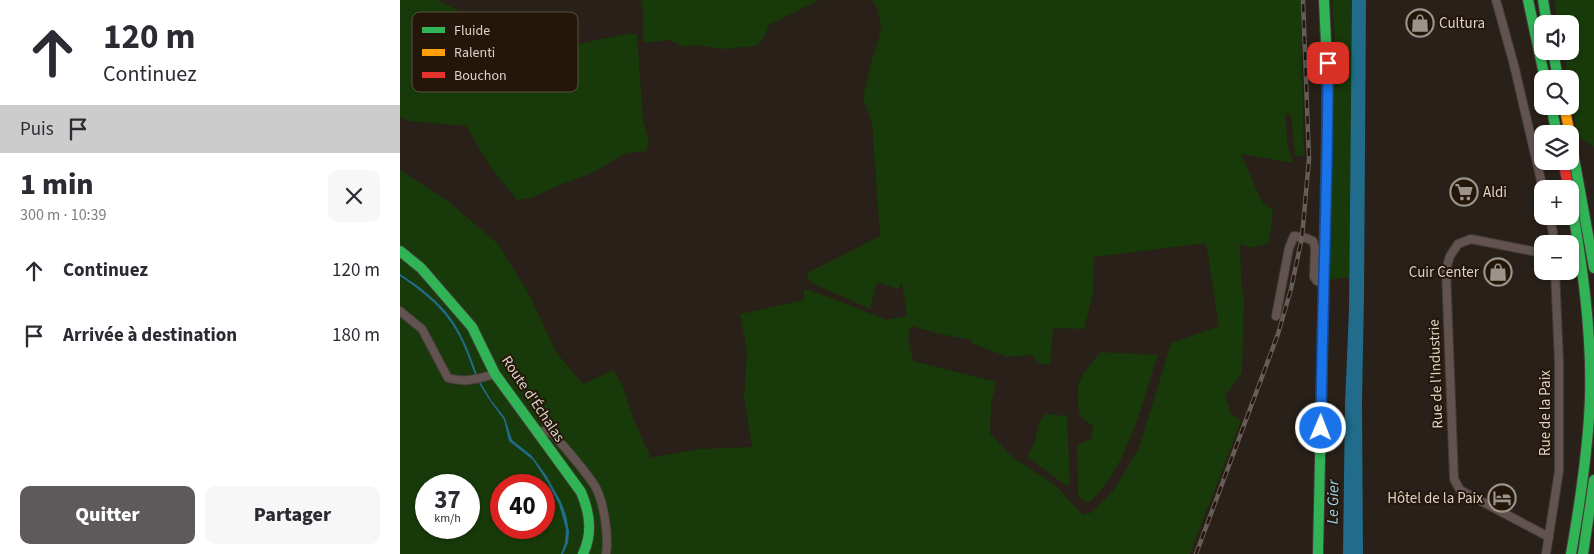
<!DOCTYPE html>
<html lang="fr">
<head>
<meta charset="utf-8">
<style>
  :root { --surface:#fff; --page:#f7f7f7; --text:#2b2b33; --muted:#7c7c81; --accent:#5e5a5b }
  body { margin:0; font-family:"Source Sans 3",sans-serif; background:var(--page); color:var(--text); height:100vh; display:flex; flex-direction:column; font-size:19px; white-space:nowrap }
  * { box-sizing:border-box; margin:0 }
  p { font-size:16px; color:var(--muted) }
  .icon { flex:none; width:28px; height:28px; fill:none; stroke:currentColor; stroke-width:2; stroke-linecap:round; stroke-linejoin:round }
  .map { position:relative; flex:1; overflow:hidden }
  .panel { display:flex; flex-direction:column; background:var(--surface); width:400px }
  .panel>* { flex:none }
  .guide { background:#fff; color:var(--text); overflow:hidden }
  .controls { position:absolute; left:1134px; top:15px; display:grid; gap:10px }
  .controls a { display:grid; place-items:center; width:45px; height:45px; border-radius:10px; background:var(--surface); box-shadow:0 1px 4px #0004; font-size:25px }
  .speed { position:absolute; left:15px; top:474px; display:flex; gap:10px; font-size:25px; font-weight:700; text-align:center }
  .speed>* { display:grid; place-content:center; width:65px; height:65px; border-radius:50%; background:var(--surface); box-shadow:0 1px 4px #0004; line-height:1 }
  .speed small { font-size:12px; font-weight:400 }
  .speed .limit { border:8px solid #d22; background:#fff; color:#111 }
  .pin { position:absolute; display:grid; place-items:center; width:42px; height:42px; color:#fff; margin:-21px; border-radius:10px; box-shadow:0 2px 8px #0006 }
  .me { position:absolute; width:55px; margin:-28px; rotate:1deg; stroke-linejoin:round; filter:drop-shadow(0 0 4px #0008) }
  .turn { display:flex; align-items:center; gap:18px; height:105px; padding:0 20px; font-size:22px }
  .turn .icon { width:65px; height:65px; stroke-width:2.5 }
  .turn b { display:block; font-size:35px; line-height:42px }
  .then { display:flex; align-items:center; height:48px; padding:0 20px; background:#0003; gap:10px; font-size:19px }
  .round { display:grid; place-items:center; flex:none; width:52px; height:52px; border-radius:10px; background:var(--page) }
  .headline { display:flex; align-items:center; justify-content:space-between; height:85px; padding:0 20px }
  h1 { font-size:30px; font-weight:800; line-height:38px }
  .primary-button { display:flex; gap:10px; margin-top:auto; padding:10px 20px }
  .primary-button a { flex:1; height:58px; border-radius:10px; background:var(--accent); color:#fff; font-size:20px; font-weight:800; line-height:58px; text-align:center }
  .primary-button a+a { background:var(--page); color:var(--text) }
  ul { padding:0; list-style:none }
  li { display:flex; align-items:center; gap:15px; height:65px; padding:0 20px }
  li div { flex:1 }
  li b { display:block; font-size:19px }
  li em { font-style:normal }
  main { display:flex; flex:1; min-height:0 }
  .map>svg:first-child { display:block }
</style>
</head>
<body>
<main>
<section class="panel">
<div class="guide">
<div class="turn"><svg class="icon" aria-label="ahead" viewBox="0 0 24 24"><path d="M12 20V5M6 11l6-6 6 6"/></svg><div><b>120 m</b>Continuez</div></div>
<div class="then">Puis<svg class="icon" aria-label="arrive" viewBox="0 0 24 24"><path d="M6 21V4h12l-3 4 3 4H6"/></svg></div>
</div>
<div class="headline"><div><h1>1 min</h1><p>300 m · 10:39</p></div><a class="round"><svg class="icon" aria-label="close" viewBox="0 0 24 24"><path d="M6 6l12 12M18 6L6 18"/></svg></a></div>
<ul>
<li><svg class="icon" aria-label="ahead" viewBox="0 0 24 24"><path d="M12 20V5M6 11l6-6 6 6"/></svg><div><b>Continuez</b></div><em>120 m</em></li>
<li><svg class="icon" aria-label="arrive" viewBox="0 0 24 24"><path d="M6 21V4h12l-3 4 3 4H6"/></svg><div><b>Arrivée à destination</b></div><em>180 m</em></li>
</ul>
<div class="primary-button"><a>Quitter</a><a>Partager</a></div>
</section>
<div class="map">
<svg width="1194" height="554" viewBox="0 0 1194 554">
  <rect width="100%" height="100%" fill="#282019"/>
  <g fill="#183909" fill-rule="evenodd">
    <path d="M 0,0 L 38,0 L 103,34 L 129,44 L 153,49 L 226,34 L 237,34 L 243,120 L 249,141 L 246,151 L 227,153 L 190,174 L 162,184 L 131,198 L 117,200 L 90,166 L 66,126 L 10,121 L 0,118 Z"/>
    <path d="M 241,0 L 419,0 L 369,25 L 364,38 L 356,46 L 322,49 L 296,45 L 284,47 L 270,40 L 243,43 C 242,28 245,14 241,0 Z"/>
    <path d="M 472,0 L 901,0 L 904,157 L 895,155 L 891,115 L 885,113 L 888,148 L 894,163 L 841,154 L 862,202 L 873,210 L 869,243 L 851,248 L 840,244 L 841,278 L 844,302 L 842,373 L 825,396 L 831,414 L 841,421 L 790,554 L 0,554 L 0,170 L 48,201 L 98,244 L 130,296 L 156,352 L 183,384 L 214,370 L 222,385 L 233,418 L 251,458 L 298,449 L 352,447 L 344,397 L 347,352 L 340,314 L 404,300 L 404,289 L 421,294 L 487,320 L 507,316 L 502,283 L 498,289 L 477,282 L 470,309 L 412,283 L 408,278 L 407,273 L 480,236 L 472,124 L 463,97 L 472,60 L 479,39 L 481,24 L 477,8 ZM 806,243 L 819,326 L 771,343 L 739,448 L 715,488 L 693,512 L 683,515 L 655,485 L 612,457 L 590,433 L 591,405 L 596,382 L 513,361 L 508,337 L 511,326 L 540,334 L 572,340 L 571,343 L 608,357 L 631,355 L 639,363 L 650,365 L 653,328 L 684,329 L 693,294 L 694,257 ZM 26,485 L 69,485 L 69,528 L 26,528 ZM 101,485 L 144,485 L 144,528 L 101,528 Z"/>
    <path d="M 932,0 L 952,0 L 952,77 L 949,277 L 928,280 L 935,40 Z"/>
    <path d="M 1154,0 L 1194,0 L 1194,147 L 1178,137 L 1170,91 L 1170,79 L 1168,79 L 1163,51 L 1170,51 L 1170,24 L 1158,24 Z"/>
    <path d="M 701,352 L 758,355 C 742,402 727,471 688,503 L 680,498 L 678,493 L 677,445 L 691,439 L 693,426 L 680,416 C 674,380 679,379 701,352 Z"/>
    <path d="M 646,414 L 667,416 L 670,482 L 667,486 L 627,457 L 635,441 L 639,422 Z"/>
  </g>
  <g fill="#216c8b">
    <path d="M 952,0 L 966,0 L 964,296 L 962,402 L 963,554 L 943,554 L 945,405 L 949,310 Z"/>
    <path d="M 0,274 C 19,286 39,301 52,320 C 64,337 71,358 78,377 L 76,377 C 69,359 63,340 52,324 C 39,304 19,289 0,276 Z"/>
    <path d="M 79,383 L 81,383 L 91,400 L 105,418 L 112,440 L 131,455 L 146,475 L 161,502 L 166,515 L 169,532 L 168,543 L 163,554 L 161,554 L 165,543 L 166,529 L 159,504 L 148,483 L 133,460 L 109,441 L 104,420 L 88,398 Z"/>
  </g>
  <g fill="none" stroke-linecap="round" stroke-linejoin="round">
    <g stroke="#433c37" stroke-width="10">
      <g id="street">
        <path d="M 1096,0 L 1114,65 L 1143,189"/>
        <path d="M 1149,216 L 1153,232 L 1153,244"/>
        <path d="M 1142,253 L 1071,239 L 1058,244 L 1050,256 L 1046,270 L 1054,479 L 1060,490 L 1149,537"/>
        <path d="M 0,311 L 22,329 L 48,378 C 66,383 77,379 95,374"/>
        <path d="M 876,316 L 889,248 L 894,236 L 906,238 L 913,241 L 915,248 L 914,277 L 917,281 L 923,282"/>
        <path d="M 137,433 C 144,430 147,430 154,435 C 168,451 183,468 195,486 C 204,502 209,536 206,554"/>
        <path d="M 1146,554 L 1159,471 L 1159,362 L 1155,271"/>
      </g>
    </g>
    <g stroke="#433c37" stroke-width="12">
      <g id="fast">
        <path d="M 1128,0 L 1145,79"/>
        <path d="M 1143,0 L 1147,24"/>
        <path d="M 1153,51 L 1158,79"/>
        <path d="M 1151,106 L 1157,134"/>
        <path d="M 1170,136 L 1194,268"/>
        <path d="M 1170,195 C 1182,262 1192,331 1190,399 C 1188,451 1180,503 1171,554"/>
        <path d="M 0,251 L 21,268 L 72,327 L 95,374 L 181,492 C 190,513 193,533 183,554"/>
        <path d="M 918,554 L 927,129 L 927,64 L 924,0"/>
        <path d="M 1183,554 L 1194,480"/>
      </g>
    </g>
    <g stroke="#433c37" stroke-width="12">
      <path id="slow" d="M 1164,106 L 1170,134"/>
    </g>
    <g stroke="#433c37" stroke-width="12">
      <path id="jam" d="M 1163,161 L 1169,189"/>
    </g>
    <use href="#street" stroke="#635350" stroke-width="8"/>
    <use href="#fast" stroke="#30b455" stroke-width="10"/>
    <use href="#slow" stroke="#ff9f0a" stroke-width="10"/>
    <use href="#jam" stroke="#e5322d" stroke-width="10"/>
    <g stroke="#665c58" stroke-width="4.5">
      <path id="rail" d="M 796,554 L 878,334 L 891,289 L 902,237 L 909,159 L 903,0"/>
    </g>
    <use href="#rail" stroke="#24170a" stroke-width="2.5" stroke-dasharray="8" stroke-linecap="butt"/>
  </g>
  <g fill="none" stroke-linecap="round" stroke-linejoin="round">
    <g stroke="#114b97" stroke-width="12">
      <path id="route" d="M 921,428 C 922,306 928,184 928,63"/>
    </g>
    <use href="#route" stroke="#1a73e8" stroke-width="9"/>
  </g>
  <defs>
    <g id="shop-ring" transform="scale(1.4375)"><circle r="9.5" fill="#24170a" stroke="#9c948b" stroke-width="1.5"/><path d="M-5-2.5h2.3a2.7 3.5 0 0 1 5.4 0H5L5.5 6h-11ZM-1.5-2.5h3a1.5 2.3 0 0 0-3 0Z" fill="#9c948b"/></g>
    <g id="supermarket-ring" transform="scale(1.4375)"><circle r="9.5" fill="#24170a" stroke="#9c948b" stroke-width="1.5"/><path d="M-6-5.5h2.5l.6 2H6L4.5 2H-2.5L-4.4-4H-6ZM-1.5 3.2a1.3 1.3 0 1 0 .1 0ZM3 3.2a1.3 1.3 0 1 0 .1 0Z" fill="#9c948b"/></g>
    <g id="hotel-ring" transform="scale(1.4375)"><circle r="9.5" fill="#24170a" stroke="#9c948b" stroke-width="1.5"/><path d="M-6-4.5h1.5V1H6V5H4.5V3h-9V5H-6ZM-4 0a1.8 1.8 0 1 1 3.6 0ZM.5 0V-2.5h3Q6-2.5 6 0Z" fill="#9c948b"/></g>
  </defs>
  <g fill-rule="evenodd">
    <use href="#shop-ring" x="1020" y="23"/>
    <use href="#supermarket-ring" x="1064" y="192"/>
    <use href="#shop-ring" x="1098" y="272"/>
    <use href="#hotel-ring" x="1102" y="498"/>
  </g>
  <g text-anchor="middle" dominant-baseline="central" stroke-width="4" stroke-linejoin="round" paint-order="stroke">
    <g font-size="15" fill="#dbd2c9" stroke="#24170a" text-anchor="start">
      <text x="1039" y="23">Cultura</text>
      <text x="1083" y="192">Aldi</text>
      <text x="1079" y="272" text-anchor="end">Cuir Center</text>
      <text x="1083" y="498" text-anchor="end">Hôtel de la Paix</text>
    </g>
    <g font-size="15" fill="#dbd2c9" stroke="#24170a">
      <text transform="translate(1036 374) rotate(-92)">Rue de l'Industrie</text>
      <text transform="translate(133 399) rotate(56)">Route d'Échalas</text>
      <text transform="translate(1145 413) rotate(-90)">Rue de la Paix</text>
    </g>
    <g font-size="16" font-style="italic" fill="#9ad6f4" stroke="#24170a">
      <text transform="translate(933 502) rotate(-89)">Le Gier</text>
    </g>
  </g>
  <rect x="12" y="12" width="166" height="80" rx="8" fill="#24170a" stroke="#5b4f43" stroke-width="1"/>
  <rect x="22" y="27" width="23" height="6" fill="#30b455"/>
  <rect x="22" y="49" width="23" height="7" fill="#ff9f0a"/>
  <rect x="22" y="72" width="23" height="6" fill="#e5322d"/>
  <g font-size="14" fill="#dbd2c9">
    <text x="54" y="35">Fluide</text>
    <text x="54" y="57">Ralenti</text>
    <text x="54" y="80">Bouchon</text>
  </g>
</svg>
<div class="controls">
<a><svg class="icon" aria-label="sound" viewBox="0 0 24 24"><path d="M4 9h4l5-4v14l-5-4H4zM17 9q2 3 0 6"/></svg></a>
<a><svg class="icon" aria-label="search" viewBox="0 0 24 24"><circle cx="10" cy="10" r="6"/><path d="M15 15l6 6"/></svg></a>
<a><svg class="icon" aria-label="layers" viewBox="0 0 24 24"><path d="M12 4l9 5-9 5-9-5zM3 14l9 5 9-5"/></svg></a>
<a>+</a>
<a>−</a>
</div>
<div class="speed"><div>37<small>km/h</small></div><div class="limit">40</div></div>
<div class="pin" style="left:928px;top:63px;background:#d93025"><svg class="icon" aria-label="arrive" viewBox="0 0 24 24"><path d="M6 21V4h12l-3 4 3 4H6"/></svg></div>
<svg class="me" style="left:921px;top:428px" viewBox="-20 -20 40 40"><circle r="17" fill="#1a73e8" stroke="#fff" stroke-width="3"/><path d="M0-11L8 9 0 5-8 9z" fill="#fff"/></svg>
</div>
</main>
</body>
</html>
